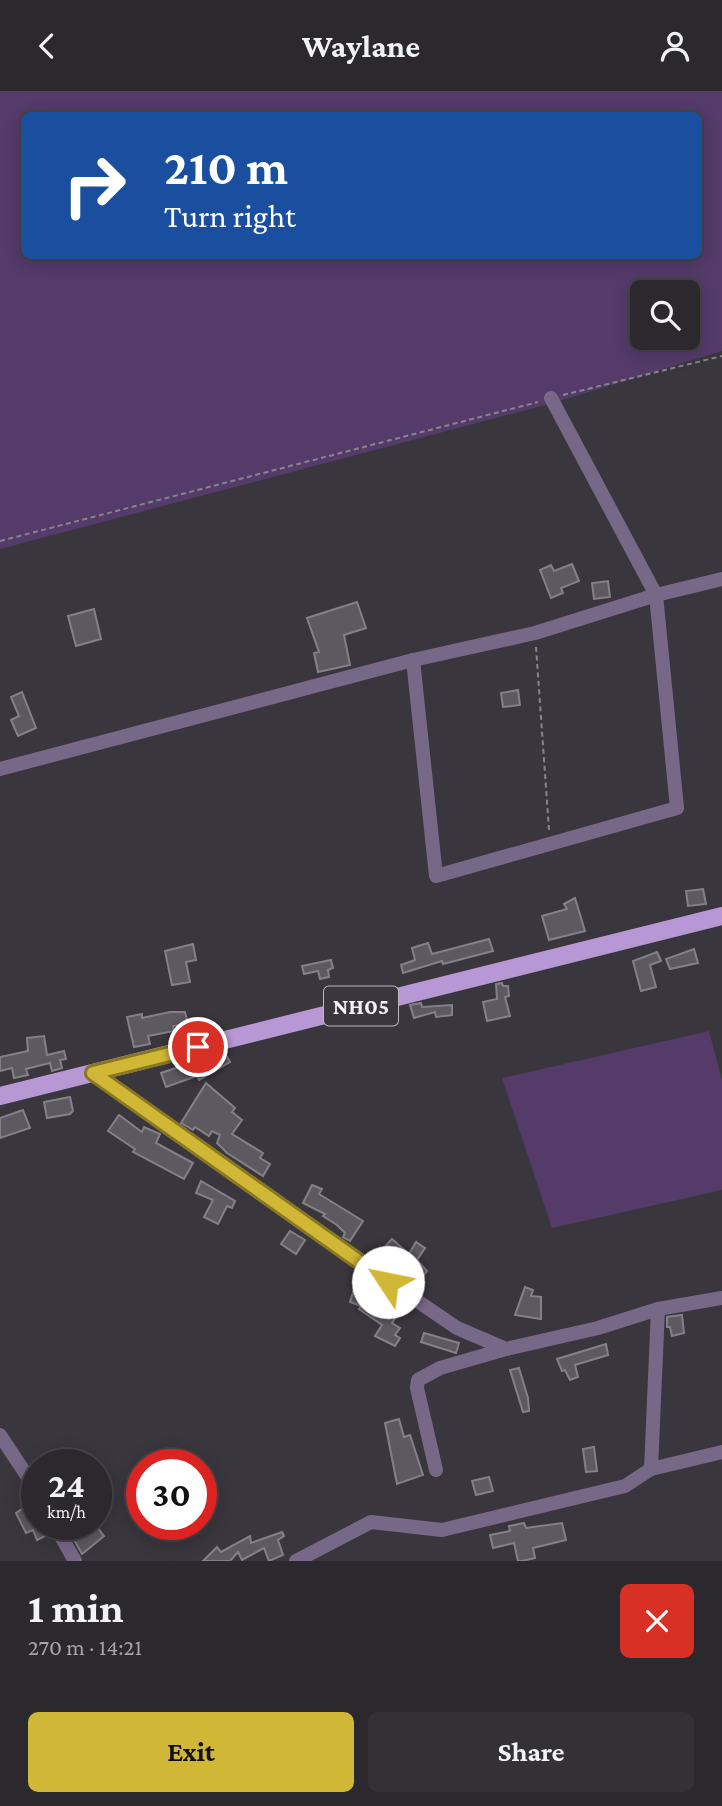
<!DOCTYPE html>
<html lang="en">
<head>
<meta charset="utf-8">
<style>
  :root { --surface:#2b282e; --page:#333036; --text:#f1f3f6; --muted:#a6a6aa; --line:#47444a; --accent:#d1b736 }
  body { margin:0; font-family:"Crimson Pro",serif; background:var(--page); color:var(--text); height:100vh; display:flex; flex-direction:column; font-size:26px; white-space:nowrap }
  * { box-sizing:border-box; margin:0 }
  p { font-size:23px; color:var(--muted) }
  .icon { flex:none; width:38px; height:38px; fill:none; stroke:currentColor; stroke-width:2; stroke-linecap:round; stroke-linejoin:round }
  .map { position:relative; height:1470px; overflow:hidden }
  .sheet { display:flex; flex-direction:column; background:var(--surface); flex:1 }
  .sheet>* { flex:none }
  .top-card { position:absolute; left:21px; top:21px; width:681px; height:147px; border-radius:10px; box-shadow:0 4px 18px #0003,0 0 0 2px var(--line); background:#1a4fa0; color:#fff; overflow:hidden }
  .controls { position:absolute; left:630px; top:189px; display:grid; gap:14px }
  .controls a { display:grid; place-items:center; width:70px; height:70px; border-radius:10px; background:var(--surface); box-shadow:0 4px 18px #0003,0 0 0 2px var(--line); font-size:35px }
  .speed { position:absolute; left:21px; top:1358px; display:flex; gap:14px; font-size:35px; font-weight:700; text-align:center }
  .speed>* { display:grid; place-content:center; width:91px; height:91px; border-radius:50%; background:var(--surface); box-shadow:0 4px 18px #0003,0 0 0 2px var(--line); line-height:1 }
  .speed small { font-size:18px; font-weight:400 }
  .speed .limit { border:10px solid #d22; background:#fff; color:#111 }
  .pin { position:absolute; display:grid; place-items:center; width:60px; height:60px; color:#fff; margin:-30px; border:4px solid #fff; border-radius:50%; box-shadow:0 2px 7px #0007 }
  .me { position:absolute; width:77px; margin:-38px; rotate:304deg; stroke-linejoin:round; filter:drop-shadow(0 0 5px #0008) }
  .turn { display:flex; align-items:center; gap:24px; height:147px; padding:0 28px; font-size:32px }
  .turn .icon { width:91px; height:91px; stroke-width:2.5 }
  .turn b { display:block; font-size:49px; line-height:60px }
  .round { display:grid; place-items:center; flex:none; width:74px; height:74px; border-radius:10px; background:var(--page) }
  .head { display:flex; align-items:center; justify-content:space-between; height:119px; padding:0 28px }
  h1 { font-size:42px; font-weight:700; line-height:52px }
  .cta { display:flex; gap:14px; margin-top:auto; padding:14px 28px }
  .cta a { flex:1; height:80px; border-radius:10px; background:var(--accent); color:#111; font-size:28px; font-weight:700; line-height:80px; text-align:center }
  .cta a+a { background:var(--page); color:var(--text) }
  header { display:flex; justify-content:space-between; align-items:center; height:91px; padding:0 28px; background:var(--surface); font-size:32px; font-weight:700 }
  .map>svg:first-child { display:block }
</style>
</head>
<body>
<header><svg class="icon" aria-label="back" viewBox="0 0 24 24"><path d="M15 5l-7 7 7 7"/></svg>Waylane<svg class="icon" aria-label="person" viewBox="0 0 24 24"><circle cx="12" cy="8" r="4"/><path d="M4 21q1-7 8-7t8 7"/></svg></header>
<div class="map">
<svg width="722" height="1470" viewBox="0 0 722 1470">
  <rect width="100%" height="100%" fill="#39363d"/>
  <g fill="#543b6a" fill-rule="evenodd">
    <path d="M 0,0 L 722,0 L 722,260 L 553,312 L 0,458 ZM 24,24 L 698,24 L 698,164 L 24,164 ZM 642,201 L 688,201 L 688,247 L 642,247 Z"/>
    <path d="M 709,940 L 722,989 L 722,1099 L 552,1137 L 502,987 Z"/>
  </g>
  <g fill="#5d5961" stroke="#848088" stroke-width="2">
    <path d="M 572,473 L 579,490 L 561,497 L 563,502 L 551,507 L 540,479 L 551,474 L 554,480 Z"/>
    <path d="M 608,490 L 610,506 L 594,508 L 592,492 Z"/>
    <path d="M 357,511 L 366,537 L 344,544 L 350,574 L 318,581 L 314,562 L 319,561 L 307,527 Z"/>
    <path d="M 94,518 L 101,548 L 76,555 L 68,525 Z"/>
    <path d="M 518,599 L 520,614 L 503,616 L 501,602 Z"/>
    <path d="M 22,601 L 36,637 L 18,645 L 11,629 L 19,625 L 11,606 Z"/>
    <path d="M 703,798 L 706,813 L 688,815 L 686,800 Z"/>
    <path d="M 575,807 L 585,840 L 549,849 L 542,825 L 567,818 L 564,813 Z"/>
    <path d="M 489,848 L 493,860 L 443,873 L 442,870 L 403,882 L 401,874 L 415,869 L 412,857 L 428,852 L 432,863 Z"/>
    <path d="M 193,853 L 196,869 L 186,871 L 190,891 L 172,894 L 165,860 Z"/>
    <path d="M 694,858 L 698,872 L 670,878 L 666,868 Z"/>
    <path d="M 657,861 L 661,870 L 650,874 L 656,896 L 641,900 L 633,870 Z"/>
    <path d="M 331,869 L 333,877 L 328,879 L 329,886 L 320,888 L 318,880 L 304,883 L 302,875 Z"/>
    <path d="M 502,892 L 503,895 L 508,895 L 509,905 L 505,906 L 510,925 L 487,930 L 483,911 L 497,908 L 496,893 Z"/>
    <path d="M 421,912 L 422,916 L 452,914 L 452,924 L 436,926 L 435,921 L 414,927 L 410,914 Z"/>
    <path d="M 170,921 L 185,921 L 188,933 L 173,935 L 174,940 L 148,945 L 150,953 L 134,956 L 127,926 L 142,923 L 142,927 Z"/>
    <path d="M 44,945 L 47,964 L 64,960 L 66,968 L 60,969 L 62,977 L 52,980 L 50,972 L 26,978 L 28,984 L 14,987 L 12,977 L 0,980 L 0,966 L 28,960 L 27,947 Z"/>
    <path d="M 224,961 L 230,971 L 199,989 L 197,985 L 166,996 L 161,982 Z"/>
    <path d="M 206,992 L 235,1017 L 232,1021 L 242,1029 L 232,1043 L 263,1062 L 260,1067 L 270,1073 L 263,1085 L 227,1062 L 217,1052 L 220,1044 L 212,1040 L 209,1045 L 195,1036 L 193,1039 L 181,1032 Z"/>
    <path d="M 70,1006 L 73,1020 L 70,1023 L 47,1027 L 44,1011 Z"/>
    <path d="M 23,1019 L 30,1037 L 0,1047 L 0,1027 Z"/>
    <path d="M 119,1024 L 142,1041 L 144,1036 L 160,1043 L 156,1052 L 193,1072 L 184,1088 L 133,1061 L 135,1058 L 108,1040 Z"/>
    <path d="M 201,1090 L 235,1110 L 232,1117 L 227,1115 L 218,1133 L 204,1126 L 213,1109 L 196,1102 Z"/>
    <path d="M 312,1094 L 322,1098 L 319,1103 L 363,1130 L 350,1150 L 343,1146 L 345,1142 L 337,1134 L 323,1125 L 325,1123 L 303,1112 Z"/>
    <path d="M 290,1140 L 305,1149 L 296,1163 L 281,1153 Z"/>
    <path d="M 392,1148 L 409,1163 L 416,1151 L 425,1157 L 417,1169 L 427,1180 L 424,1184 L 395,1165 L 390,1170 L 380,1161 Z"/>
    <path d="M 357,1189 L 375,1198 L 374,1201 L 400,1220 L 392,1232 L 400,1237 L 395,1244 L 400,1247 L 395,1255 L 375,1245 L 382,1234 L 359,1218 L 361,1215 L 350,1211 Z"/>
    <path d="M 525,1196 L 533,1199 L 531,1205 L 541,1206 L 541,1228 L 515,1224 Z"/>
    <path d="M 682,1224 L 684,1242 L 672,1245 L 670,1236 L 667,1236 L 667,1226 Z"/>
    <path d="M 424,1242 L 459,1252 L 456,1262 L 421,1251 Z"/>
    <path d="M 606,1253 L 608,1264 L 575,1274 L 578,1286 L 570,1289 L 565,1279 L 562,1280 L 557,1268 Z"/>
    <path d="M 519,1277 L 528,1307 L 529,1320 L 523,1321 L 510,1279 Z"/>
    <path d="M 399,1328 L 404,1346 L 410,1344 L 423,1384 L 397,1393 L 385,1332 Z"/>
    <path d="M 594,1356 L 597,1380 L 586,1381 L 583,1358 Z"/>
    <path d="M 489,1386 L 493,1400 L 476,1404 L 472,1390 Z"/>
    <path d="M 26,1415 L 29,1418 L 33,1415 L 37,1433 L 44,1433 L 49,1443 L 37,1449 L 33,1439 L 26,1442 L 16,1422 Z"/>
    <path d="M 524,1432 L 526,1437 L 562,1432 L 566,1449 L 533,1457 L 535,1467 L 522,1470 L 518,1470 L 514,1452 L 493,1457 L 490,1444 L 510,1440 L 509,1435 Z"/>
    <path d="M 91,1433 L 95,1433 L 104,1445 L 82,1463 L 73,1447 Z"/>
    <path d="M 282,1441 L 284,1445 L 278,1449 L 283,1464 L 269,1470 L 264,1457 L 242,1469 L 238,1461 L 230,1470 L 203,1470 L 217,1456 L 221,1461 L 250,1445 L 251,1452 Z"/>
  </g>
  <g fill="none" stroke-linecap="round" stroke-linejoin="round">
    <g stroke="#87858a" stroke-width="2" stroke-dasharray="5 3.5" stroke-linecap="butt">
      <path d="M 563,304 L 722,265"/>
      <path d="M 0,450 L 538,311"/>
      <path d="M 536,556 L 549,739"/>
    </g>
    <g stroke="#786887" stroke-width="14">
      <path d="M 413,569 L 436,785 L 677,717 L 656,504 L 551,307"/>
      <path d="M 0,678 L 413,569 L 535,542 L 656,504 L 722,488"/>
      <path d="M 93,982 L 281,1117 L 457,1237 L 506,1258 L 598,1237 L 658,1218 L 722,1207"/>
      <path d="M 0,1344 L 37,1400"/>
      <path d="M 651,1378 L 658,1218"/>
      <path d="M 436,1379 L 417,1297 L 418,1289 L 440,1277 L 506,1258"/>
      <path d="M 54,1433 L 75,1470"/>
      <path d="M 296,1470 L 371,1431 L 442,1439 L 625,1395 L 651,1378 L 722,1361"/>
    </g>
    <path stroke="#b797d4" stroke-width="18" d="M 0,1005 L 722,825"/>
  </g>
  <g fill="none" stroke-linecap="round" stroke-linejoin="round">
    <g stroke="#887723" stroke-width="18">
      <path id="route" d="M 198,956 L 93,982 L 388,1191"/>
    </g>
    <use href="#route" stroke="#d1b736" stroke-width="12"/>
  </g>
  <g text-anchor="middle" dominant-baseline="central" stroke-width="7" stroke-linejoin="round" paint-order="stroke">
    <rect fill="#39363d" stroke="#bcbabe" stroke-width="2" x="324" y="895.5" width="74" height="39" rx="5"/>
    <g font-size="23" font-weight="bold" fill="#f4f2f6">
      <text x="361" y="915">NH05</text>
    </g>
  </g>
</svg>
<div class="controls">
<a><svg class="icon" aria-label="search" viewBox="0 0 24 24"><circle cx="10" cy="10" r="6"/><path d="M15 15l6 6"/></svg></a>
</div>
<div class="speed"><div>24<small>km/h</small></div><div class="limit">30</div></div>
<div class="pin" style="left:198px;top:956px;background:#d93025"><svg class="icon" aria-label="arrive" viewBox="0 0 24 24"><path d="M6 21V4h12l-3 4 3 4H6"/></svg></div>
<svg class="me" style="left:388px;top:1191px" viewBox="-20 -20 40 40"><circle r="19" fill="#fff"/><path d="M0-13L10 11 0 6-10 11z" fill="#d1b736"/></svg>
<div class="top-card">
<div class="turn"><svg class="icon" aria-label="right" viewBox="0 0 24 24"><path d="M7 20v-9h11M14 6l5 5-5 5"/></svg><div><b>210 m</b>Turn right</div></div>
</div>
</div>
<section class="sheet">
<div class="head"><div><h1>1 min</h1><p>270 m · 14:21</p></div><a class="round" style="background:#d93025;color:#fff"><svg class="icon" aria-label="close" viewBox="0 0 24 24"><path d="M6 6l12 12M18 6L6 18"/></svg></a></div>
<div class="cta"><a>Exit</a><a>Share</a></div>
</section>
</body>
</html>
